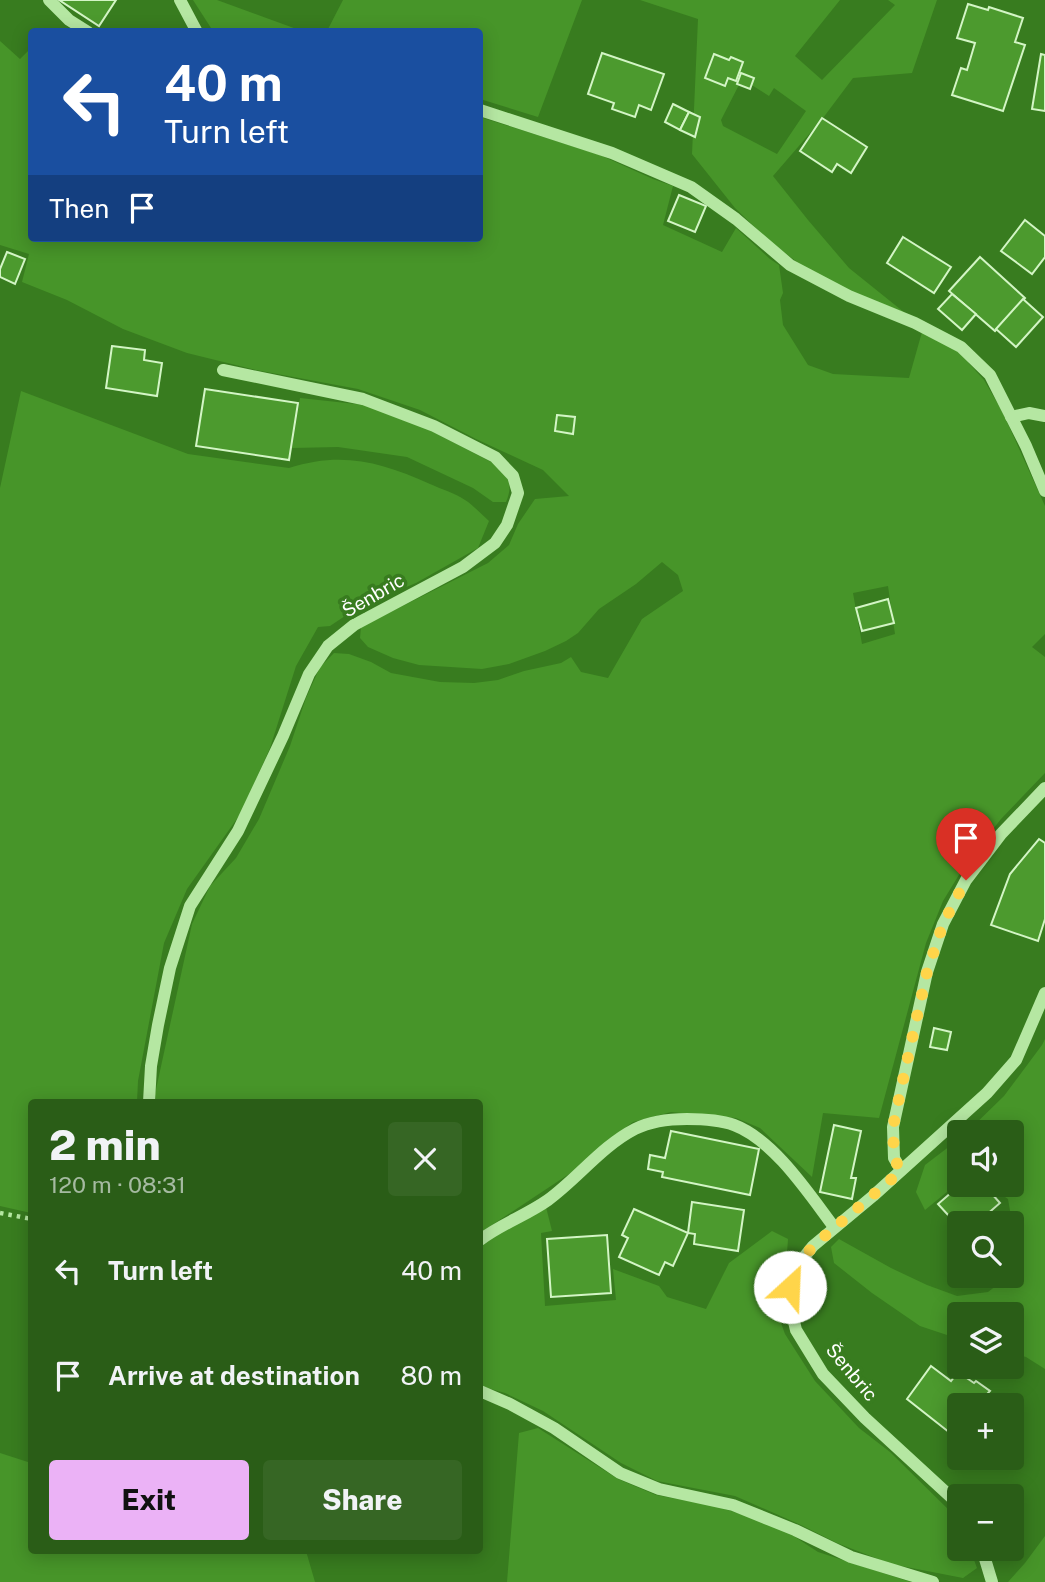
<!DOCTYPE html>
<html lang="en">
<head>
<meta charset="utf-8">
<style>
  :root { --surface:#2a5d17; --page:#366624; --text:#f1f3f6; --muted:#a5baa1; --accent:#ebb2f6 }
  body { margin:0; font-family:"Public Sans",sans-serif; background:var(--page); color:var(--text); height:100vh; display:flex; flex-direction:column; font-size:26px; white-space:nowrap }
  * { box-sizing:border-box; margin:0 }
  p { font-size:23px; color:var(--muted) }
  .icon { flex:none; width:38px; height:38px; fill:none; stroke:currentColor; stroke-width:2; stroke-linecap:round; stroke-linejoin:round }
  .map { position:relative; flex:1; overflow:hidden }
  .sheet { position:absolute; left:28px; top:1099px; width:455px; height:455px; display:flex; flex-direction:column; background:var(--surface); border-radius:7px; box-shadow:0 4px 18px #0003 }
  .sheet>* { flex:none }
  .top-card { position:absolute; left:28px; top:28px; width:455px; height:214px; border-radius:7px; box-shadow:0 4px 18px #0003; background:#1a4fa0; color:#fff; overflow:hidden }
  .controls { position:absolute; left:947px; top:1120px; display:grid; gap:14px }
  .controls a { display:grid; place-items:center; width:77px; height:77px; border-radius:7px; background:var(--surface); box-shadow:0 4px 18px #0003; font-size:35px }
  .pin { position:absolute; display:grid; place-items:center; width:60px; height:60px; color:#fff; margin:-72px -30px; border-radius:50% 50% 50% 0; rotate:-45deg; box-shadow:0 0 7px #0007 }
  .pin .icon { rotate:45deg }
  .me { position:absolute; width:77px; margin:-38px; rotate:25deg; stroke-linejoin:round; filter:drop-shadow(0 0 5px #0008) }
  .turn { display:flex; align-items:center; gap:24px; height:147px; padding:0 21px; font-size:32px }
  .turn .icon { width:91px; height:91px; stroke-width:2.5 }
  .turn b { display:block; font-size:49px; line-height:60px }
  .then { display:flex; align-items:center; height:66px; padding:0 21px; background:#0003; gap:14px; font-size:26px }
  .round { display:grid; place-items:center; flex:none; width:74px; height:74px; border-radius:7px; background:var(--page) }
  .head { display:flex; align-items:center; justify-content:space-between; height:119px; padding:0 21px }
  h1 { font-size:42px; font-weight:800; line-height:52px }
  .primary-button { display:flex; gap:14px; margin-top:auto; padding:14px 21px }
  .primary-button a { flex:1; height:80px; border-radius:7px; background:var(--accent); color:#111; font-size:28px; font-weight:800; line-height:80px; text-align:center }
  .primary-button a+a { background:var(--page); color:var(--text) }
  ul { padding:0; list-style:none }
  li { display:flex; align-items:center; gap:21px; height:105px; padding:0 21px }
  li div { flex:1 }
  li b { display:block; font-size:26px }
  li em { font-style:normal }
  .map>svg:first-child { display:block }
</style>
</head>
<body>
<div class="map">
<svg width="1045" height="1582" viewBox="0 0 1045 1582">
  <rect width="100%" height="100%" fill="#387c1f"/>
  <g fill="#479529" fill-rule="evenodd">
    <path d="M 193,0 L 217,0 L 302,31 L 226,32 L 211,28 Z"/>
    <path d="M 343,0 L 582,0 L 538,117 L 480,99 L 480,32 L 327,31 Z"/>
    <path d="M 640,0 L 840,0 L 795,56 L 822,80 L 895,5 L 888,0 L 937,0 L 912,73 L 853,78 L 823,118 L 773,176 L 808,220 L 849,268 L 905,313 L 845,289 L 801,265 L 768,240 L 735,208 L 692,154 L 698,19 ZM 742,79 L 769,96 L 774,88 L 806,111 L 777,154 L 723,126 L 721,120 Z"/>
    <path d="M 0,41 L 20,59 L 31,48 L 32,238 L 480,238 L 480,117 L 600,155 L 653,179 L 673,186 L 663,225 L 722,252 L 736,228 L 770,259 L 779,265 L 783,293 L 780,300 L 783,325 L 808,365 L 833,374 L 909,378 L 922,332 L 956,349 L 984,380 L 1002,411 L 1045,506 L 1045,634 L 1032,647 L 1045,657 L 1045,773 L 1001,819 L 965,865 L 943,901 L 926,943 L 879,1118 L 823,1113 L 812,1177 L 760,1128 L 736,1118 L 671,1112 L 633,1122 L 611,1138 L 578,1168 L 480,1233 L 480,1102 L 156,1102 L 155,1094 L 192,924 L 210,886 L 236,858 L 259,819 L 290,746 L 306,698 L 320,667 L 334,653 L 349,654 L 371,662 L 391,673 L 440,682 L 474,683 L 498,680 L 524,671 L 561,663 L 571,657 L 581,672 L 608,678 L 642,619 L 683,591 L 678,575 L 662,562 L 636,584 L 599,609 L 578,633 L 566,641 L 545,651 L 509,664 L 482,669 L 419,665 L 393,658 L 368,647 L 360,638 L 361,627 L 488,563 L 509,545 L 518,524 L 535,499 L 569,496 L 543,470 L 476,439 L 420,410 L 358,389 L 256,370 L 187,353 L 123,329 L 67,300 L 22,282 L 29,254 L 0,245 ZM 888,586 L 895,634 L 862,644 L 853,593 Z"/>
    <path d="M 21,391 L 188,454 L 289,468 C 342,451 381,462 430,484 C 441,489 455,493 465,500 C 473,505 481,514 489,521 L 478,548 L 416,583 L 360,606 L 330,626 L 318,627 L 296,666 L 270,748 L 241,813 L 187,889 L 164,943 L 138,1081 L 137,1102 L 32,1102 L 31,1213 L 0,1206 L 0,488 Z"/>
    <path d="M 300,398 L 365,405 L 410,420 L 497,465 C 509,477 513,486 506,502 L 493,502 L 473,488 L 407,457 L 338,447 L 292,448 Z"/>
    <path d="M 1045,1039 L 1045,1369 L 1026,1357 L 1012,1353 L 1012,1314 L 959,1314 L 959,1339 L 920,1326 L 872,1293 L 834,1263 L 831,1247 L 839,1239 L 891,1268 L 927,1285 L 957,1296 L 988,1292 L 1009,1276 L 1012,1276 L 1012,1234 L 1014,1233 L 1008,1199 L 987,1185 L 1012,1185 L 1012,1132 L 967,1132 L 1004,1096 L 1042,1045 Z"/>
    <path d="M 959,1139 L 959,1182 L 925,1210 L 916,1192 L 925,1165 Z"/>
    <path d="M 546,1207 L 552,1231 L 541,1233 L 545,1306 L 616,1300 L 613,1269 L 659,1286 L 667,1297 L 706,1309 L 729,1263 L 772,1231 L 788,1239 L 787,1253 L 778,1272 L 772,1298 L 785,1334 L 815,1381 L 859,1428 L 890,1452 L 955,1516 L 959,1525 L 959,1549 L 970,1549 L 977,1568 L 963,1578 L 891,1564 L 837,1543 L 801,1525 L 735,1496 L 657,1481 L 621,1463 L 543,1411 L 505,1393 L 480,1386 L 480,1244 Z"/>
    <path d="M 538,1428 L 618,1479 L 656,1495 L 715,1506 L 750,1517 L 789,1533 L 818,1552 L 911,1582 L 507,1582 L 519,1433 Z"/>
    <path d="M 0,1453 L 31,1463 L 32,1550 L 306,1551 L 315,1582 L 0,1582 Z"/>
    <path d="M 1045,1536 L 1045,1582 L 1008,1582 L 1025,1563 Z"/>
  </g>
  <g fill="#4c9a2e" stroke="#d3f5c5" stroke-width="2">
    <path d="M 59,0 L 116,0 L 99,26 Z"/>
    <path d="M 968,4 L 988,10 L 989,7 L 1023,18 L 1015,42 L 1025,45 L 1003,111 L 952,95 L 961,68 L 967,70 L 975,43 L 957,38 Z"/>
    <path d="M 602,53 L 664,74 L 651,110 L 639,105 L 635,117 L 612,109 L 614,103 L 588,94 Z"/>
    <path d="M 714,54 L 729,60 L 731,57 L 743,62 L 736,81 L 728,78 L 725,86 L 705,78 Z"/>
    <path d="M 1041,54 L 1045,55 L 1045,111 L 1032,109 Z"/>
    <path d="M 741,73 L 754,78 L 750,89 L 737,84 Z"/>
    <path d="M 673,104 L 689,112 L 680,130 L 665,122 Z"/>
    <path d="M 689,112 L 700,117 L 695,137 L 680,130 Z"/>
    <path d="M 822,118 L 867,147 L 851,173 L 837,164 L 832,172 L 800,151 Z"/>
    <path d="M 679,195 L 706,206 L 695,232 L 668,221 Z"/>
    <path d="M 1025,220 L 1045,236 L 1045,257 L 1032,274 L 1001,251 Z"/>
    <path d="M 903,237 L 951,267 L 934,293 L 887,263 Z"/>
    <path d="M 7,252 L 25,259 L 15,284 L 0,277 L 0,269 Z"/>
    <path d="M 980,257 L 1025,298 L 995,331 L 949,291 Z"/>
    <path d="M 952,294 L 976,314 L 962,330 L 938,309 Z"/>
    <path d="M 1023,299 L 1043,317 L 1016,347 L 996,329 Z"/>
    <path d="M 112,346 L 145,350 L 144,360 L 162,363 L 157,396 L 106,388 Z"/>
    <path d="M 205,389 L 298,403 L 289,460 L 196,446 Z"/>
    <path d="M 557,415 L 575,417 L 573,434 L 555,431 Z"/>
    <path d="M 888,599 L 894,623 L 862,631 L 856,608 Z"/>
    <path d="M 1039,839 L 1045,843 L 1045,919 L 1038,941 L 991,925 L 1010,874 Z"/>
    <path d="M 934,1028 L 951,1032 L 947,1050 L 930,1047 Z"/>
    <path d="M 834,1125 L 861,1131 L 851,1178 L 856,1178 L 852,1199 L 820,1192 Z"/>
    <path d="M 671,1131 L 759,1149 L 750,1195 L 662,1177 L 663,1172 L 648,1169 L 650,1155 L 665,1158 Z"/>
    <path d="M 960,1185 L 974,1185 L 976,1188 L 980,1185 L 984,1185 L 1000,1203 L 977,1223 L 959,1223 L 959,1227 L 938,1204 Z"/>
    <path d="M 692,1202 L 744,1210 L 738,1251 L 694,1244 L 695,1234 L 688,1233 Z"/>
    <path d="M 634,1209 L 688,1233 L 673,1266 L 665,1262 L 659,1275 L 619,1257 L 628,1238 L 622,1235 Z"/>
    <path d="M 607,1235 L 611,1293 L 551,1297 L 547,1239 Z"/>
    <path d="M 931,1366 L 951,1381 L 958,1372 L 974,1383 L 976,1381 L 990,1391 L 988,1393 L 1005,1405 L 959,1405 L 959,1440 L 907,1399 Z"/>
  </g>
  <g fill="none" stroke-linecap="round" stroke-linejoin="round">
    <path stroke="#b5e7a2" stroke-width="4.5" stroke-dasharray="3.5 5" stroke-linecap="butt" d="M 0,1213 L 32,1219"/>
    <g stroke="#b5e7a2" stroke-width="12">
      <path d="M 49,0 L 69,20 L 88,32"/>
      <path d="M 180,0 L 197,32"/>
      <path d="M 480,110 L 612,153 L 691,187 L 736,219 L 790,265 L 849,296 L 915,323 L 961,347 L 990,375 L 1026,446 L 1045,491"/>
      <path d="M 1011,417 L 1029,413 L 1045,416"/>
      <path d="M 149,1102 L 151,1066 L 158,1025 L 170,968 L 190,906 L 238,831 L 283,736 L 309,674 L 328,646 L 354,625 L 463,567 L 495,543 L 507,525 L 518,493 L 513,476 L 495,457 L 434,426 L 363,399 L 223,370"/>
      <path d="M 901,1170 L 894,1158 L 893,1127 L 927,972 L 943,924 L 966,880 L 1001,834 L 1045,788"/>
      <path d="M 480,1240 C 501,1224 527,1215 548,1200 C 578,1178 602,1146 635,1129 C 651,1121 670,1119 687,1119 C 702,1119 720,1120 734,1125 C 774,1140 809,1194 834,1227"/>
      <path d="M 480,1391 L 510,1404 L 554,1428 L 620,1473 L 659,1489 L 733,1505 L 795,1530 L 851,1557 L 933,1582"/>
      <path d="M 959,1508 L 952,1498 L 865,1418 L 823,1374 L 796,1330 L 789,1301 L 792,1272 L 813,1246 L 873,1196 L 987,1093 L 1016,1060 L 1045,993"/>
      <path d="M 982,1549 L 992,1582"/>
    </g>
  </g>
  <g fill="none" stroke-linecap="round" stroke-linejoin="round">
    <path stroke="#ffd54a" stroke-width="12" stroke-dasharray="0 21.6" d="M 790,1287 L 792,1272 L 813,1246 L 901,1171 L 894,1158 L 893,1127 L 906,1066 L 927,972 L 943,924 L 966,880"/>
  </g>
  <g text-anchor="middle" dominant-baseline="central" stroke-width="7" stroke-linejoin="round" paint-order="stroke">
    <g font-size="19" fill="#fff" stroke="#387c1f">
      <text transform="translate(373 595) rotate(-30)">Šenbric</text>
      <text transform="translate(852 1372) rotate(50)">Šenbric</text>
    </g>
  </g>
</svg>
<div class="controls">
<a><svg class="icon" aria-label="sound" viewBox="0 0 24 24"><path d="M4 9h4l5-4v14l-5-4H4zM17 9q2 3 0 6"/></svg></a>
<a><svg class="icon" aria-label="search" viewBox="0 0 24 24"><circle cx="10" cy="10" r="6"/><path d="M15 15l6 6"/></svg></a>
<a><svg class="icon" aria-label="layers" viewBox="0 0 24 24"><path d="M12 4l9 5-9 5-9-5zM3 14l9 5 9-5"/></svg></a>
<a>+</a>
<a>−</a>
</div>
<div class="pin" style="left:966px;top:880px;background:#d93025"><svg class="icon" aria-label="arrive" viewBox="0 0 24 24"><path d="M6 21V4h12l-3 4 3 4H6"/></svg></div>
<svg class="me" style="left:790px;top:1287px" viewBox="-20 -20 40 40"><circle r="19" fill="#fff"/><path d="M0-13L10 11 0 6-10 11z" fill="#ffd54a"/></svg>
<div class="top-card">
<div class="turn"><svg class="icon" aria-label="left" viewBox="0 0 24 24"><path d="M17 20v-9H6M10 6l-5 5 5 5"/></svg><div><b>40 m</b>Turn left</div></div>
<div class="then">Then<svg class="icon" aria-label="arrive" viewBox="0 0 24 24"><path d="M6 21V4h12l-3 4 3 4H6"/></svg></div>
</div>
<section class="sheet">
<div class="head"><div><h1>2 min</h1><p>120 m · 08:31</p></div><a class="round"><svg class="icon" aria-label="close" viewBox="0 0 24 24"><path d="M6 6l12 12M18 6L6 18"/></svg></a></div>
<ul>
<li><svg class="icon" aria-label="left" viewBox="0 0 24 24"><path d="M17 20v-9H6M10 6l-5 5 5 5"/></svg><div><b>Turn left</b></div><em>40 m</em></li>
<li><svg class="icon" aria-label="arrive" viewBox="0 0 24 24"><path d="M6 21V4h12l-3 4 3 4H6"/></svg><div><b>Arrive at destination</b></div><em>80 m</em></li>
</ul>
<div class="primary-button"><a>Exit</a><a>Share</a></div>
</section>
</div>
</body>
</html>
